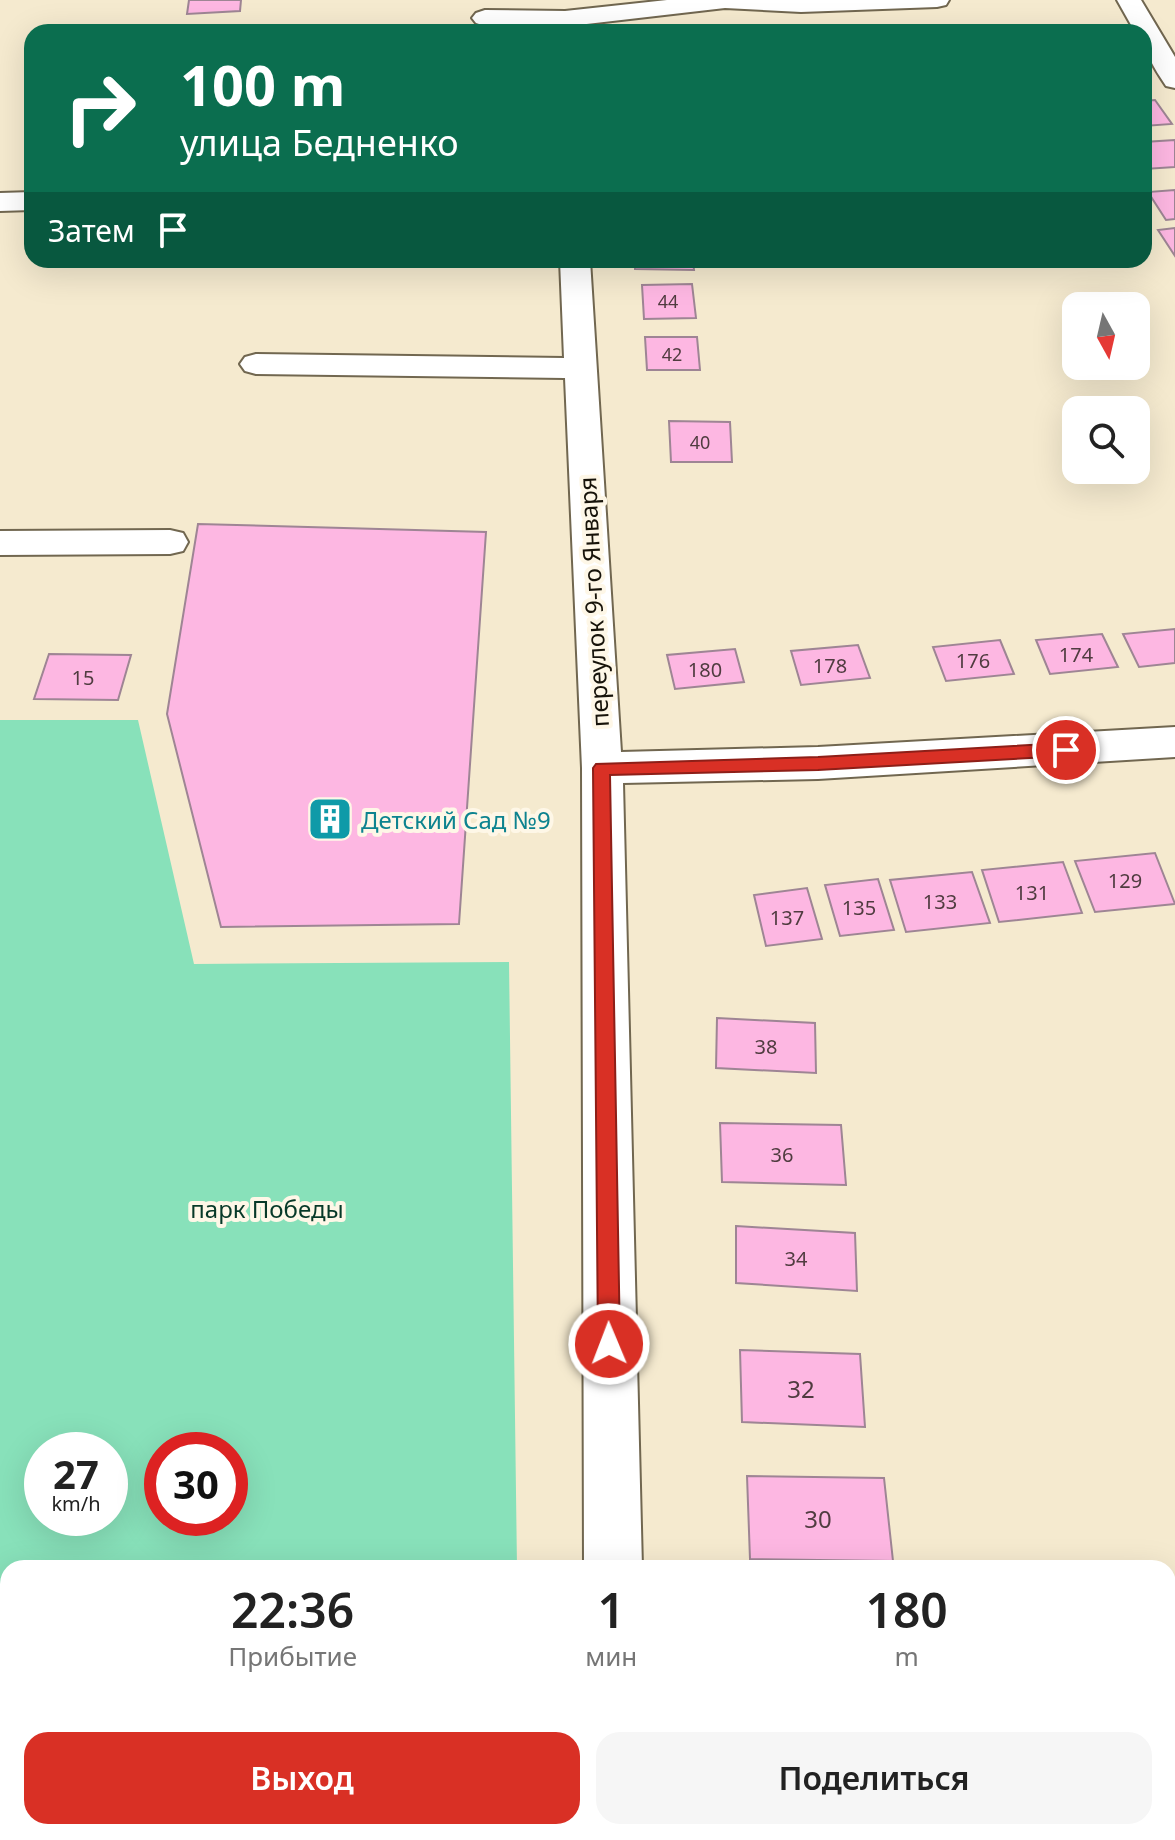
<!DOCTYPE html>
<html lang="ru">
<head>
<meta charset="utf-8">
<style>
  :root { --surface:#fff; --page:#f6f6f6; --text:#222; --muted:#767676; --accent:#d93025 }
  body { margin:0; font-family:"Noto Sans",sans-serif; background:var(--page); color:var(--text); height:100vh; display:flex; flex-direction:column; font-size:30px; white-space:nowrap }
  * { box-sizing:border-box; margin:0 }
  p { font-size:26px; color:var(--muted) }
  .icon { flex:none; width:44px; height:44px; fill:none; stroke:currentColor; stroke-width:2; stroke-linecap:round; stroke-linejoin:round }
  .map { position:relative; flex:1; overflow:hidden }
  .drawer { position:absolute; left:0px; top:1560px; width:1176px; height:280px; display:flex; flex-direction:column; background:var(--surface); border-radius:24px 24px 0 0; box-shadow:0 8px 32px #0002 }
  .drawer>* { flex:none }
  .banner { position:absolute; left:24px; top:24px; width:1128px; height:244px; border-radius:24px; box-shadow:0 8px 32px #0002; background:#0b6e4f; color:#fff; overflow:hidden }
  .needle { width:52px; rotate:172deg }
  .tools { position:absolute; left:1062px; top:292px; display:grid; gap:16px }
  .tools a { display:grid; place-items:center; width:88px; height:88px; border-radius:16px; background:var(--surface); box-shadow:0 8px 32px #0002; font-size:40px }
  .speed { position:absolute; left:24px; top:1432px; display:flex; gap:16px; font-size:40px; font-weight:700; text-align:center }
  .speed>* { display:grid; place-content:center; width:104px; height:104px; border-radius:50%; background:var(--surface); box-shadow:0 8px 32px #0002; line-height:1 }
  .speed small { font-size:20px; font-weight:400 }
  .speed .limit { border:12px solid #d22; background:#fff; color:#111 }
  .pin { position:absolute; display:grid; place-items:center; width:68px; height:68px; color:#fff; margin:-34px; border:4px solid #fff; border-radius:50%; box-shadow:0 2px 8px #0007 }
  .me { position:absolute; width:88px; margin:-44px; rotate:359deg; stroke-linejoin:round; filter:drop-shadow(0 0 6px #0008) }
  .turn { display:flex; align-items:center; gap:28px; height:168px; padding:0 24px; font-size:36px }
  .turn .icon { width:104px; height:104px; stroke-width:2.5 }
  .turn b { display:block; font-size:56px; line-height:68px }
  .then { display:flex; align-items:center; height:76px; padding:0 24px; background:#0003; gap:16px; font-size:30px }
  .eta { display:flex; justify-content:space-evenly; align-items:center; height:136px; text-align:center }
  .eta b { font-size:48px; font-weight:600; line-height:56px }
  .button { display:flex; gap:16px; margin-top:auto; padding:16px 24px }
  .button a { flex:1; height:92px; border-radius:24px; background:var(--accent); color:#fff; font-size:32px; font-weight:600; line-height:92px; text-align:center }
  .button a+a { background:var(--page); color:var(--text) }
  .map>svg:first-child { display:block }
</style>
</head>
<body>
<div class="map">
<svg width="1175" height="1840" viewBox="0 0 1175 1840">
  <rect width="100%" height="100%" fill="#f5eacf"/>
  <path fill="#88e1ba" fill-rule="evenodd" d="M 0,720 L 138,720 L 194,964 L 509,962 L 517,1568 L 8,1568 L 8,1832 L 521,1832 L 521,1840 L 0,1840 ZM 42,1450 L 110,1450 L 110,1518 L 42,1518 ZM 162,1450 L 230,1450 L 230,1518 L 162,1518 Z"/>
  <g fill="#fdb7e2" stroke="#9e8594" stroke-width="2">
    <path d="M 189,0 L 241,0 L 240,11 L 187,14 Z"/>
    <path d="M 1155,100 L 1172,124 L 1144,126 L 1144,101 Z"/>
    <path d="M 1175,140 L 1175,167 L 1145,169 L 1144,142 Z"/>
    <path d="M 1175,190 L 1175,219 L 1166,220 L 1148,192 Z"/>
    <path d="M 1175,228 L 1175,256 L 1158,230 Z"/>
    <path d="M 635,260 L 693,260 L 694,270 L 635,269 Z"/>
    <path d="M 692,284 L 696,318 L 644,319 L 642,285 Z"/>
    <path d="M 645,337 L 697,337 L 700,370 L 647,370 Z"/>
    <path d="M 669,421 L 730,422 L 732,462 L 671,462 Z"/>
    <path d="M 198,524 L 486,532 L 459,924 L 221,927 L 167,714 Z"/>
    <path d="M 1175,629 L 1175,663 L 1139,667 L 1123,634 Z"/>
    <path d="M 1102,634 L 1118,667 L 1050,674 L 1036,640 Z"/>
    <path d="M 1000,640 L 1014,674 L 946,681 L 933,647 Z"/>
    <path d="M 858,645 L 870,678 L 801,685 L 791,651 Z"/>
    <path d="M 735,649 L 744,682 L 675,689 L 667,655 Z"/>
    <path d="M 49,654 L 131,655 L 118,700 L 34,699 Z"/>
    <path d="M 1155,853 L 1175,904 L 1095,912 L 1075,861 Z"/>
    <path d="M 1063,862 L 1082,913 L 999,922 L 982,870 Z"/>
    <path d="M 972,872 L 990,923 L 906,932 L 890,880 Z"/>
    <path d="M 878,879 L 894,930 L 840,936 L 825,885 Z"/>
    <path d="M 807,888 L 822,939 L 766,946 L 754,895 Z"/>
    <path d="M 717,1018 L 815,1023 L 816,1073 L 716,1068 Z"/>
    <path d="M 720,1123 L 841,1125 L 846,1185 L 722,1182 Z"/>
    <path d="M 736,1226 L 855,1233 L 857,1291 L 736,1283 Z"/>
    <path d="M 740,1350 L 860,1354 L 865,1427 L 742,1422 Z"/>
    <path d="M 747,1476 L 884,1478 L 893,1561 L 750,1559 Z"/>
  </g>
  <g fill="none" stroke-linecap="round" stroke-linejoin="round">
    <g stroke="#716750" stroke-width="4">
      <g id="minor">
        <path d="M 667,0 L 949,0 L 946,5 L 937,7 L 801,12 L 725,8 L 578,25 L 578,32 L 552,32 L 552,26 L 485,26 L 476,23 L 472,18 L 476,13 L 485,10 L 565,11 Z"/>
        <path d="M 1117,0 L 1141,0 L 1175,57 L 1175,88 L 1166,86 C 1154,68 1144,53 1144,32 L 1135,32 Z"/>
        <path d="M 32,192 L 32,210 L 0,211 L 0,193 Z"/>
        <path d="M 560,260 L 590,260 L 621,752 L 818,747 L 1175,727 L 1175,757 L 818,779 L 623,783 L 642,1568 L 584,1568 L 582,768 L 565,378 L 256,374 L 245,371 L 240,364 L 245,357 L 256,354 L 564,358 Z"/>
        <path d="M 170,530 L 183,533 L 188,542 L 183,551 L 170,554 L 0,555 L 0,531 Z"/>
        <path d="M 585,1832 L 647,1832 L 648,1840 L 584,1840 Z"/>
      </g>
    </g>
    <use href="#minor" fill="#fff" fill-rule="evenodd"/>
  </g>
  <path fill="#d93025" stroke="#8d1f18" stroke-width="2" d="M 1066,743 L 1074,750 L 1066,756 L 818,770 L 610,775 L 620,1344 L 617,1352 L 609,1355 L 602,1352 L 598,1344 L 593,768 L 596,764 L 818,757 Z"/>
  <defs>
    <g id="building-square" transform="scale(2.3)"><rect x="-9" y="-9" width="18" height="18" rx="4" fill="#0f9aa8" stroke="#fef7e7"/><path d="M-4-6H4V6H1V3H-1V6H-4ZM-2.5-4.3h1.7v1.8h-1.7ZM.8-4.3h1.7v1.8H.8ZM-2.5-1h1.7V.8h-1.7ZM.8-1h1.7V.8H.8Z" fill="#fff"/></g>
  </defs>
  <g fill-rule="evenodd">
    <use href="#building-square" x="330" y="819"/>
  </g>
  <g text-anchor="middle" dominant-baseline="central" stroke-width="8" stroke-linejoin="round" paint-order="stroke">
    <g font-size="18" fill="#503c40">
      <text x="668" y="301">44</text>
      <text x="672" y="354">42</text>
      <text x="700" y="442">40</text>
    </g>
    <g font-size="20" fill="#503c40">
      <text x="1076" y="654">174</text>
      <text x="973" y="660">176</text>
      <text x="830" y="665">178</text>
      <text x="705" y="669">180</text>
      <text x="83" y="677">15</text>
      <text x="1125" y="880">129</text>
      <text x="1032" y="892">131</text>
      <text x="940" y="901">133</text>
      <text x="859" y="907">135</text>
      <text x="787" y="917">137</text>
      <text x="766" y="1046">38</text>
      <text x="782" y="1154">36</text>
      <text x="796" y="1258">34</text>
    </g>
    <g font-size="24" fill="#17130a" stroke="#fef7e7">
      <text transform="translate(593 602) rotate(-93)">переулок 9-го Января</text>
    </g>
    <g font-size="24" fill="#0d838f" stroke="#fef7e7" text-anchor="start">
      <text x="361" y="819">Детский Сад №9</text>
    </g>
    <g font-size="24" fill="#073928" stroke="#fef7e7">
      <text x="267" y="1208">парк Победы</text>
    </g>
    <g font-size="24" fill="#503c40">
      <text x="801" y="1388">32</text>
      <text x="818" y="1518">30</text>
    </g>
  </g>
</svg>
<div class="tools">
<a><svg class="needle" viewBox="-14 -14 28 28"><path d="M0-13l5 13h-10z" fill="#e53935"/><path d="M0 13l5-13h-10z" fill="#767676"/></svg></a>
<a><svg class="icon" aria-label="search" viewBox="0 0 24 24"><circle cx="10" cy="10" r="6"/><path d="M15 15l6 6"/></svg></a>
</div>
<div class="speed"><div>27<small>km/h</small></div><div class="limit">30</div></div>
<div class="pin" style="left:1066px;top:750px;background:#d93025"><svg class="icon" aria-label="arrive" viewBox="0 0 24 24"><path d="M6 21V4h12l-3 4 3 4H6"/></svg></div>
<svg class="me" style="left:609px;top:1344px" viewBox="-20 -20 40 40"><circle r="17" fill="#d93025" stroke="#fff" stroke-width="3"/><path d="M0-11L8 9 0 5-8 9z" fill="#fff"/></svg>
<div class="banner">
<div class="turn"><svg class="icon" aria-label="right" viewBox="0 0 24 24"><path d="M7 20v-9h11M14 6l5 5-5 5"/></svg><div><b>100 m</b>улица Бедненко</div></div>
<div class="then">Затем<svg class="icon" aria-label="arrive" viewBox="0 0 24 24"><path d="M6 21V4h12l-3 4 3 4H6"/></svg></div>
</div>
<section class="drawer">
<div class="eta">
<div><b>22:36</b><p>Прибытие</p></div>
<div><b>1</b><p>мин</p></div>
<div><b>180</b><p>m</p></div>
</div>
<div class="button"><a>Выход</a><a>Поделиться</a></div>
</section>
</div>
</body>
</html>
